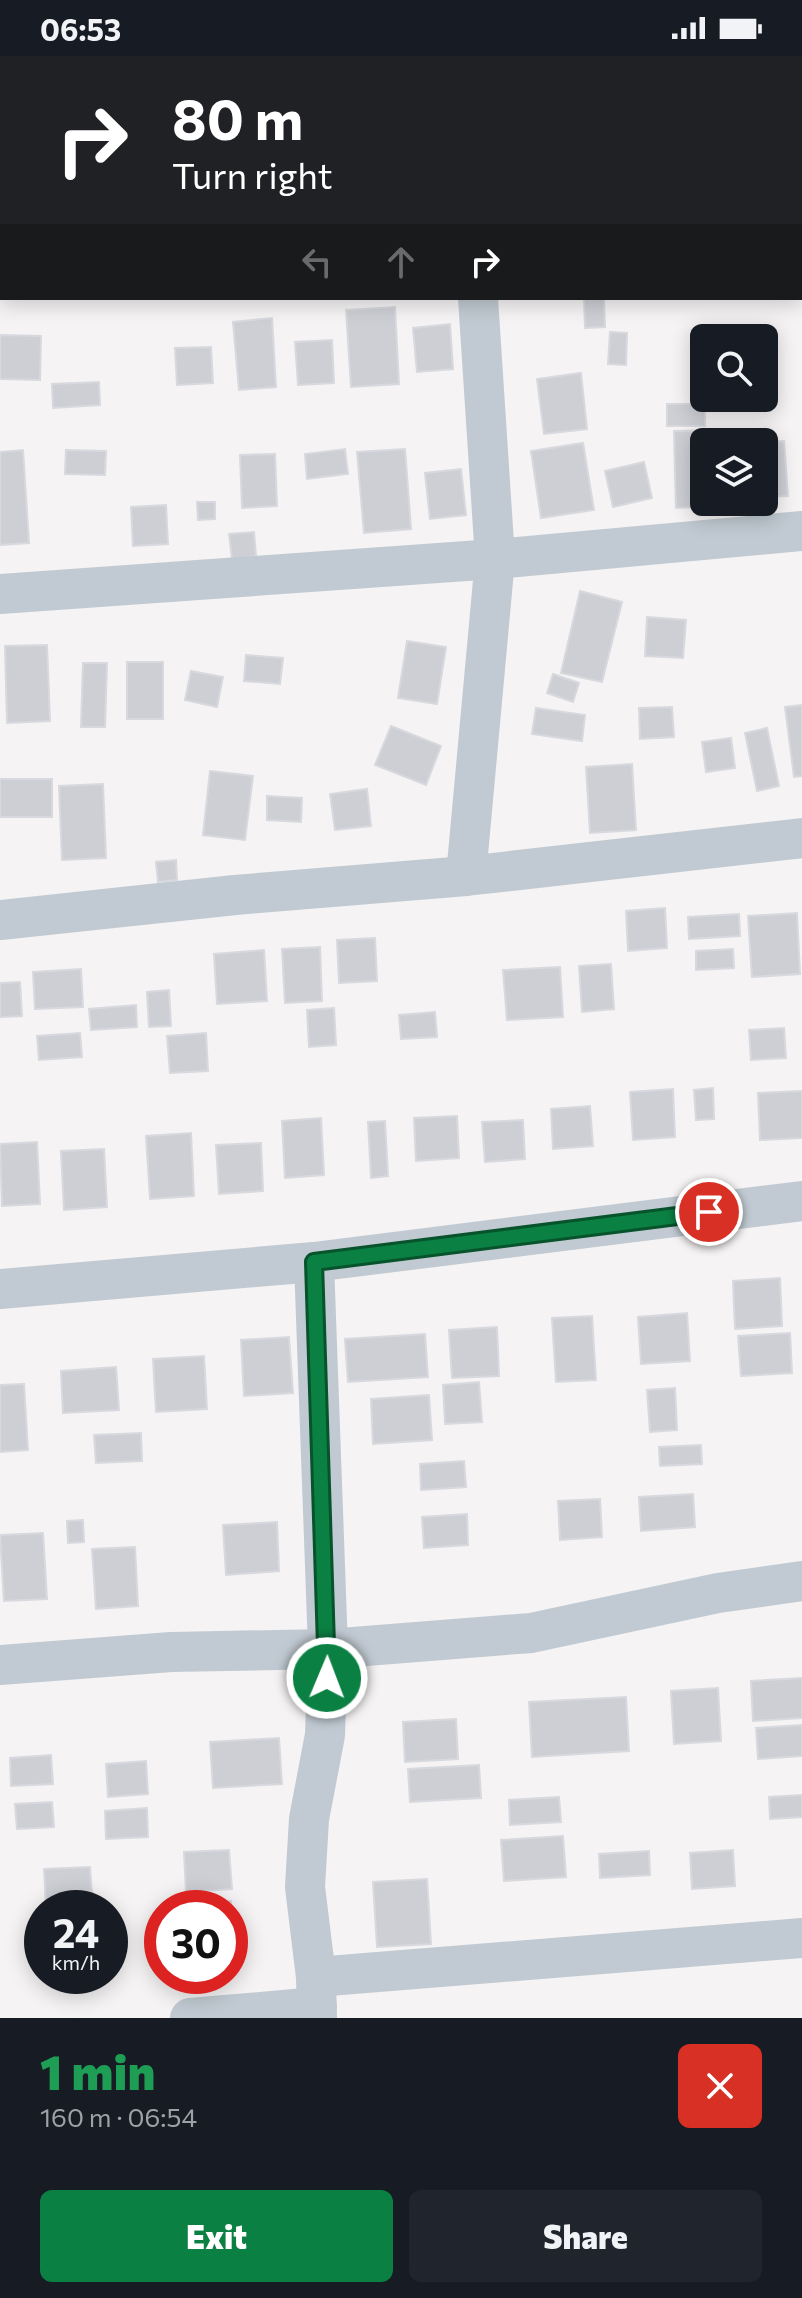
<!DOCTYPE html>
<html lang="en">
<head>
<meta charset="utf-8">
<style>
  :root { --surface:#171b24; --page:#20242c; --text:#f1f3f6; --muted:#9ea1a6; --accent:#0b8043 }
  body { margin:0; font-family:Commissioner,sans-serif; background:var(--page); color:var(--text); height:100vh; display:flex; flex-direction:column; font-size:30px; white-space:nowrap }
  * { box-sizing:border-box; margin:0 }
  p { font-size:26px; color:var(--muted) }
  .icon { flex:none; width:44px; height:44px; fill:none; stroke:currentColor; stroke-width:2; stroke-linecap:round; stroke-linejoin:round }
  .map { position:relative; height:1962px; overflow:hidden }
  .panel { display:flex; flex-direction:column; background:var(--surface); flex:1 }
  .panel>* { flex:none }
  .banner { position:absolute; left:0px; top:0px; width:802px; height:244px; box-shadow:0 4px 20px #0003; background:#202124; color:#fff; overflow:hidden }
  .tools { position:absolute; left:690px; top:268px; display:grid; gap:16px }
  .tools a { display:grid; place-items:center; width:88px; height:88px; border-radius:12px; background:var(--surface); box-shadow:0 4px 20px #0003; font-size:40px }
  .speed { position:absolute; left:24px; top:1834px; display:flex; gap:16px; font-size:40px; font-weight:700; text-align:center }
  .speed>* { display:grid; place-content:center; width:104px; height:104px; border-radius:50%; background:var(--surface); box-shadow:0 4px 20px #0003; line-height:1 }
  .speed small { font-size:20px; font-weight:400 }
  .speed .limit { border:12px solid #d22; background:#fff; color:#111 }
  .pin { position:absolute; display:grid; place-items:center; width:68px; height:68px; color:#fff; margin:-34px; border:4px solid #fff; border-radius:50%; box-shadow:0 2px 8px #0007 }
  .me { position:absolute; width:88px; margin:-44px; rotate:1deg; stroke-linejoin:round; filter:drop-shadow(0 0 6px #0008) }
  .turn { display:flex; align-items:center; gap:28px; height:168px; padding:0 40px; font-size:36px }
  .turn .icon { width:104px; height:104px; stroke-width:2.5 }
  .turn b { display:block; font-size:56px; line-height:68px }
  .lanes { display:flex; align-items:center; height:76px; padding:0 40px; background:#0003; justify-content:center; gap:40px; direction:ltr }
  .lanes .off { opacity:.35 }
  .round { display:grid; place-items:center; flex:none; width:84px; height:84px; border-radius:12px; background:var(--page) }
  .headline { display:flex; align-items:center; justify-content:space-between; height:136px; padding:0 40px }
  h1 { font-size:48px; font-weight:800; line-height:60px; color:#1e9e55 }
  .action { display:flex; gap:16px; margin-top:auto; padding:16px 40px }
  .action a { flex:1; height:92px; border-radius:12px; background:var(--accent); color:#fff; font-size:32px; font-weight:800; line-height:92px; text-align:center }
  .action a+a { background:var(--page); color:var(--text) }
  .status { display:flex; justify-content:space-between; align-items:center; height:56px; padding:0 40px; background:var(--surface); direction:ltr }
  .status svg { height:22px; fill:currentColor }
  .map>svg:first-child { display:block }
</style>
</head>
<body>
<div class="status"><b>06:53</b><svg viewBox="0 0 49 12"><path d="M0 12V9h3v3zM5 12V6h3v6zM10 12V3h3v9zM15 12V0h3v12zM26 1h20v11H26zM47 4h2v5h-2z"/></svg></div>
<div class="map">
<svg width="802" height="1962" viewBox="0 0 802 1962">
  <rect width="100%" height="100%" fill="#f5f3f3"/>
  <g fill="#cdcfd5" stroke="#d7d9de" stroke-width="2">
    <rect x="29" y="0" width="52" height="2"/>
    <path d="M 584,242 L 604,242 L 605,271 L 585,272 Z"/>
    <path d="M 395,251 L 399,328 L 351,331 L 346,254 Z"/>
    <path d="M 272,262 L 276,331 L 239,334 L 233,266 Z"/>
    <path d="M 450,268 L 453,313 L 417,316 L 413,272 Z"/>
    <path d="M 610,276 L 627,277 L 626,309 L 608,308 Z"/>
    <path d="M 0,279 L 41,280 L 40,324 L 0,323 Z"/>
    <path d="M 332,284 L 334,327 L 298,329 L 295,286 Z"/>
    <path d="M 211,291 L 213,327 L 177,329 L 175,292 Z"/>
    <path d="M 581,317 L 587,373 L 544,378 L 537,323 Z"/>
    <path d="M 99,326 L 100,349 L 53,352 L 52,328 Z"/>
    <rect x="667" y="348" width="38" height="22"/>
    <path d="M 720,374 L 720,386 L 704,386 L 704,446 L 722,446 L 722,450 L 676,452 L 674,375 Z"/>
    <path d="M 784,385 L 788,440 L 764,441 L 764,386 Z"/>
    <path d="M 583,387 L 594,454 L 541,462 L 531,395 Z"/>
    <path d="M 345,393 L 348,418 L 307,423 L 305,398 Z"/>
    <path d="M 405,393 L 411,473 L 364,477 L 357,396 Z"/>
    <path d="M 23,394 L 29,487 L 0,489 L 0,396 Z"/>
    <path d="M 66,394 L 106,395 L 105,419 L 65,418 Z"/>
    <path d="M 275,398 L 277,450 L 242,452 L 240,399 Z"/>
    <path d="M 644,406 L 652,442 L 613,451 L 605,415 Z"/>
    <path d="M 461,413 L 466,459 L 430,463 L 425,417 Z"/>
    <path d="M 197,446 L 215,446 L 215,463 L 198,464 Z"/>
    <path d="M 166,449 L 168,488 L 133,490 L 131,451 Z"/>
    <path d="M 254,476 L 256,500 L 232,503 L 229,478 Z"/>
    <path d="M 580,535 L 622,546 L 602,626 L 561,617 Z"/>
    <path d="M 647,561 L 686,564 L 683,602 L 645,600 Z"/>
    <path d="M 407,585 L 446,591 L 437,648 L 398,642 Z"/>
    <path d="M 47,589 L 50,665 L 7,667 L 5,590 Z"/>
    <path d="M 246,599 L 283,602 L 280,628 L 244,625 Z"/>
    <rect x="127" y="606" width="36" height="57"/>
    <path d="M 83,607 L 107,607 L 105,671 L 81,671 Z"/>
    <path d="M 191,615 L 223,621 L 217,651 L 185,644 Z"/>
    <path d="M 553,618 L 579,627 L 573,646 L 547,637 Z"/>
    <path d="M 802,649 L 802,720 L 794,721 L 785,651 Z"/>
    <path d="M 672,651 L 674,681 L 640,683 L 639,652 Z"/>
    <path d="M 536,652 L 585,659 L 582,685 L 532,678 Z"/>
    <path d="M 391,670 L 441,690 L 426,729 L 375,709 Z"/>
    <path d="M 767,672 L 779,730 L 757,735 L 745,677 Z"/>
    <path d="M 731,682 L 735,712 L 706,716 L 702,686 Z"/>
    <path d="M 632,708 L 636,774 L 590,777 L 586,711 Z"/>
    <path d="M 210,715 L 253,720 L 245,784 L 203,779 Z"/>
    <rect x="0" y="723" width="52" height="38"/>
    <path d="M 103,728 L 106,802 L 62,804 L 59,730 Z"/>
    <path d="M 367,733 L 371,770 L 335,774 L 330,738 Z"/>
    <path d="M 267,740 L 302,742 L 301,766 L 267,764 Z"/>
    <path d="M 176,804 L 177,824 L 158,826 L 156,806 Z"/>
    <path d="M 665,852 L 667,892 L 628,895 L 626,855 Z"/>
    <path d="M 797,857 L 800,918 L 752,921 L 748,860 Z"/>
    <path d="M 739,858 L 740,880 L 689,883 L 688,861 Z"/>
    <path d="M 375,882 L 377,925 L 339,927 L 337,884 Z"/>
    <path d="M 320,891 L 322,945 L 285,947 L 282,893 Z"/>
    <path d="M 733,893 L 734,912 L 696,914 L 696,895 Z"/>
    <path d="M 264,894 L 267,945 L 217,948 L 214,898 Z"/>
    <path d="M 611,908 L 614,953 L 582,956 L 579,910 Z"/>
    <path d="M 560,911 L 563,961 L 507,964 L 503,914 Z"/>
    <path d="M 81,913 L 83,951 L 35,953 L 33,916 Z"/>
    <path d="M 20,926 L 22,960 L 0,961 L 0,927 Z"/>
    <path d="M 169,934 L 171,970 L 149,971 L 147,936 Z"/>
    <path d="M 136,949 L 137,971 L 91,974 L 89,953 Z"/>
    <path d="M 334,952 L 336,989 L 309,991 L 307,954 Z"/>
    <path d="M 435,956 L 437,981 L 401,983 L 399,959 Z"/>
    <path d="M 784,972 L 786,1002 L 751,1004 L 749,974 Z"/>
    <path d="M 80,977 L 82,1001 L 39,1004 L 37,980 Z"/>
    <path d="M 206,977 L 208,1015 L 170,1017 L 167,980 Z"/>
    <path d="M 713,1032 L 714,1063 L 696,1064 L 694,1034 Z"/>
    <path d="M 673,1033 L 675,1081 L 633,1084 L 630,1036 Z"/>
    <path d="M 802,1035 L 802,1082 L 760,1084 L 758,1037 Z"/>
    <path d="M 590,1050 L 593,1090 L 553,1093 L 551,1053 Z"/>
    <path d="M 457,1060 L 459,1102 L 416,1105 L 414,1062 Z"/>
    <path d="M 321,1062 L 324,1119 L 285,1122 L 282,1065 Z"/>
    <path d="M 523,1064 L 525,1103 L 485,1106 L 482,1066 Z"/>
    <path d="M 385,1065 L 388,1120 L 371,1122 L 368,1066 Z"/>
    <path d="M 191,1077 L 194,1140 L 150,1143 L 146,1080 Z"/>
    <path d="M 37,1086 L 40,1148 L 2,1150 L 0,1088 Z"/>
    <path d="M 261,1087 L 263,1135 L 219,1138 L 216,1089 Z"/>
    <path d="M 104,1093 L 107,1151 L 64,1154 L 61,1095 Z"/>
    <path d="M 780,1222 L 782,1270 L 735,1273 L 733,1225 Z"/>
    <path d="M 687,1257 L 690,1305 L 641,1308 L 638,1261 Z"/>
    <path d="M 592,1260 L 596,1324 L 556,1326 L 552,1262 Z"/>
    <path d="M 497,1271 L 499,1320 L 452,1322 L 449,1274 Z"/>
    <path d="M 790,1277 L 792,1317 L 741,1320 L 738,1280 Z"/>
    <path d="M 425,1278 L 428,1321 L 348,1326 L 345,1283 Z"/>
    <path d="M 289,1281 L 293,1337 L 244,1340 L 241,1284 Z"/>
    <path d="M 204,1300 L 207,1353 L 156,1356 L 153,1303 Z"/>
    <path d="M 116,1311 L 119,1354 L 63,1357 L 61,1315 Z"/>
    <path d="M 479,1326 L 482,1366 L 445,1368 L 443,1329 Z"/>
    <path d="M 24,1328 L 28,1394 L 0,1396 L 0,1329 Z"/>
    <path d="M 675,1332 L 677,1374 L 650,1376 L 647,1334 Z"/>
    <path d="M 429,1339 L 432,1384 L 373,1388 L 371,1343 Z"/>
    <path d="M 141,1377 L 142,1405 L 96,1407 L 94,1379 Z"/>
    <path d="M 701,1389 L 702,1408 L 660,1410 L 659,1391 Z"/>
    <path d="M 464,1405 L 466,1431 L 421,1434 L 420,1408 Z"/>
    <path d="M 693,1438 L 695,1471 L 641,1475 L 639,1441 Z"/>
    <path d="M 600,1443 L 602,1481 L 560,1484 L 558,1445 Z"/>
    <path d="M 467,1458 L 468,1489 L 424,1492 L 422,1461 Z"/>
    <path d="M 83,1464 L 84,1486 L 68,1487 L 67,1465 Z"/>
    <path d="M 277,1466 L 279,1515 L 226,1519 L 223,1469 Z"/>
    <path d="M 43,1477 L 47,1543 L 4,1545 L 0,1479 Z"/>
    <path d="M 135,1491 L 138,1550 L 96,1553 L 92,1493 Z"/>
    <path d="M 802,1622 L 802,1662 L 753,1665 L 751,1625 Z"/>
    <path d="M 718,1632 L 721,1685 L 674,1688 L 671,1635 Z"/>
    <path d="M 626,1641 L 629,1695 L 532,1701 L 529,1646 Z"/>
    <path d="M 456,1663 L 458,1703 L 405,1706 L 403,1666 Z"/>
    <path d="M 802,1669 L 802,1700 L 758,1703 L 756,1672 Z"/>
    <path d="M 279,1682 L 282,1728 L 213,1732 L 210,1686 Z"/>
    <path d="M 51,1699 L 53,1728 L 11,1730 L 10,1702 Z"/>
    <path d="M 146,1705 L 148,1738 L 108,1741 L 106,1708 Z"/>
    <path d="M 479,1709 L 481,1742 L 410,1746 L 408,1713 Z"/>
    <path d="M 802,1739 L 802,1761 L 770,1763 L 769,1741 Z"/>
    <path d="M 559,1741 L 561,1766 L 510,1769 L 509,1744 Z"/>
    <path d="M 52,1746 L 54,1771 L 17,1773 L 15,1748 Z"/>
    <path d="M 147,1752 L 148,1781 L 106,1783 L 105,1755 Z"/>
    <path d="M 563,1780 L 566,1821 L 504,1825 L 501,1784 Z"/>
    <path d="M 229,1794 L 232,1833 L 186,1836 L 184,1796 Z"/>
    <path d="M 733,1794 L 735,1830 L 692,1833 L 690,1797 Z"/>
    <path d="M 649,1795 L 650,1819 L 600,1822 L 599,1798 Z"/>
    <path d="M 90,1811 L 93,1852 L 46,1852 L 44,1813 Z"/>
    <path d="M 427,1823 L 431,1888 L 377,1891 L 373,1826 Z"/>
    <path d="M 231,1845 L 234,1896 L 230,1896 L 230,1852 L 172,1852 L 172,1848 Z"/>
  </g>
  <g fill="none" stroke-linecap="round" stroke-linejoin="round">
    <g stroke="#c1cad2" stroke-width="40">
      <path d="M 475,2 L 475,0"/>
      <path d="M 0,207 L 2,207"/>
      <path d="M 0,538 L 495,503 L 802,475"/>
      <path d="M 466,820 L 495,503 L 478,242"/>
      <path d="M 0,864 L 235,839 L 466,820 L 802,782"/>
      <path d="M 314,1206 L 328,1593 L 325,1679 L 309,1763 L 305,1831 L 316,1921 L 317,1962"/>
      <path d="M 0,1233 L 314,1206 L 802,1145"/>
      <path d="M 0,1609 L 171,1596 L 328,1593 L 531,1577 L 718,1537 L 802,1525"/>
      <path d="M 316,1921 L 802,1882"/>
      <path d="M 190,1962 L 317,1951"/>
    </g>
  </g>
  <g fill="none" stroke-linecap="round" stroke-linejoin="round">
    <g stroke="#07532c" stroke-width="20">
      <path id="route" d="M 327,1622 L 314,1206 L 709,1156"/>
    </g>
    <use href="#route" stroke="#0b8043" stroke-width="14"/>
  </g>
</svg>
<div class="tools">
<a><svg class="icon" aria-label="search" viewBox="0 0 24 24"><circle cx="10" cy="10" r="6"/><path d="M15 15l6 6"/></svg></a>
<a><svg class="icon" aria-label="layers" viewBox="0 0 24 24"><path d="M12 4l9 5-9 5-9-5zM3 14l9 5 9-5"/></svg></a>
</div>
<div class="speed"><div>24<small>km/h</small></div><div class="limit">30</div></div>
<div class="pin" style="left:709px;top:1156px;background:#d93025"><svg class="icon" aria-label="arrive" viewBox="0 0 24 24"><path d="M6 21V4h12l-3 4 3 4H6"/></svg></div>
<svg class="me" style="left:327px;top:1622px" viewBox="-20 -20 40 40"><circle r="17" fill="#0b8043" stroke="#fff" stroke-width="3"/><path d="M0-11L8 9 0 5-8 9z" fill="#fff"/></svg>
<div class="banner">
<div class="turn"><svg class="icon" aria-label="right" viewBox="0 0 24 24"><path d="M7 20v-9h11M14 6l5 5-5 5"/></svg><div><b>80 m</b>Turn right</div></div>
<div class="lanes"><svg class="icon off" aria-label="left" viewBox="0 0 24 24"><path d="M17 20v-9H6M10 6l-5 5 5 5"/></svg><svg class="icon off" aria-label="ahead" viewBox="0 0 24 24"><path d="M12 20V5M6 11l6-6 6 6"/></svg><svg class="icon" aria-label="right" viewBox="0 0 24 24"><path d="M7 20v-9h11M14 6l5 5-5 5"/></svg></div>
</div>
</div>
<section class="panel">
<div class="headline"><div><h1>1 min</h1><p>160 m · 06:54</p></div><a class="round" style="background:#d93025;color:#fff"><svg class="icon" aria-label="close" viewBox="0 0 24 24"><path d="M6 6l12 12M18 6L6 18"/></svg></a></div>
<div class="action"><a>Exit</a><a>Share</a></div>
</section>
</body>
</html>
